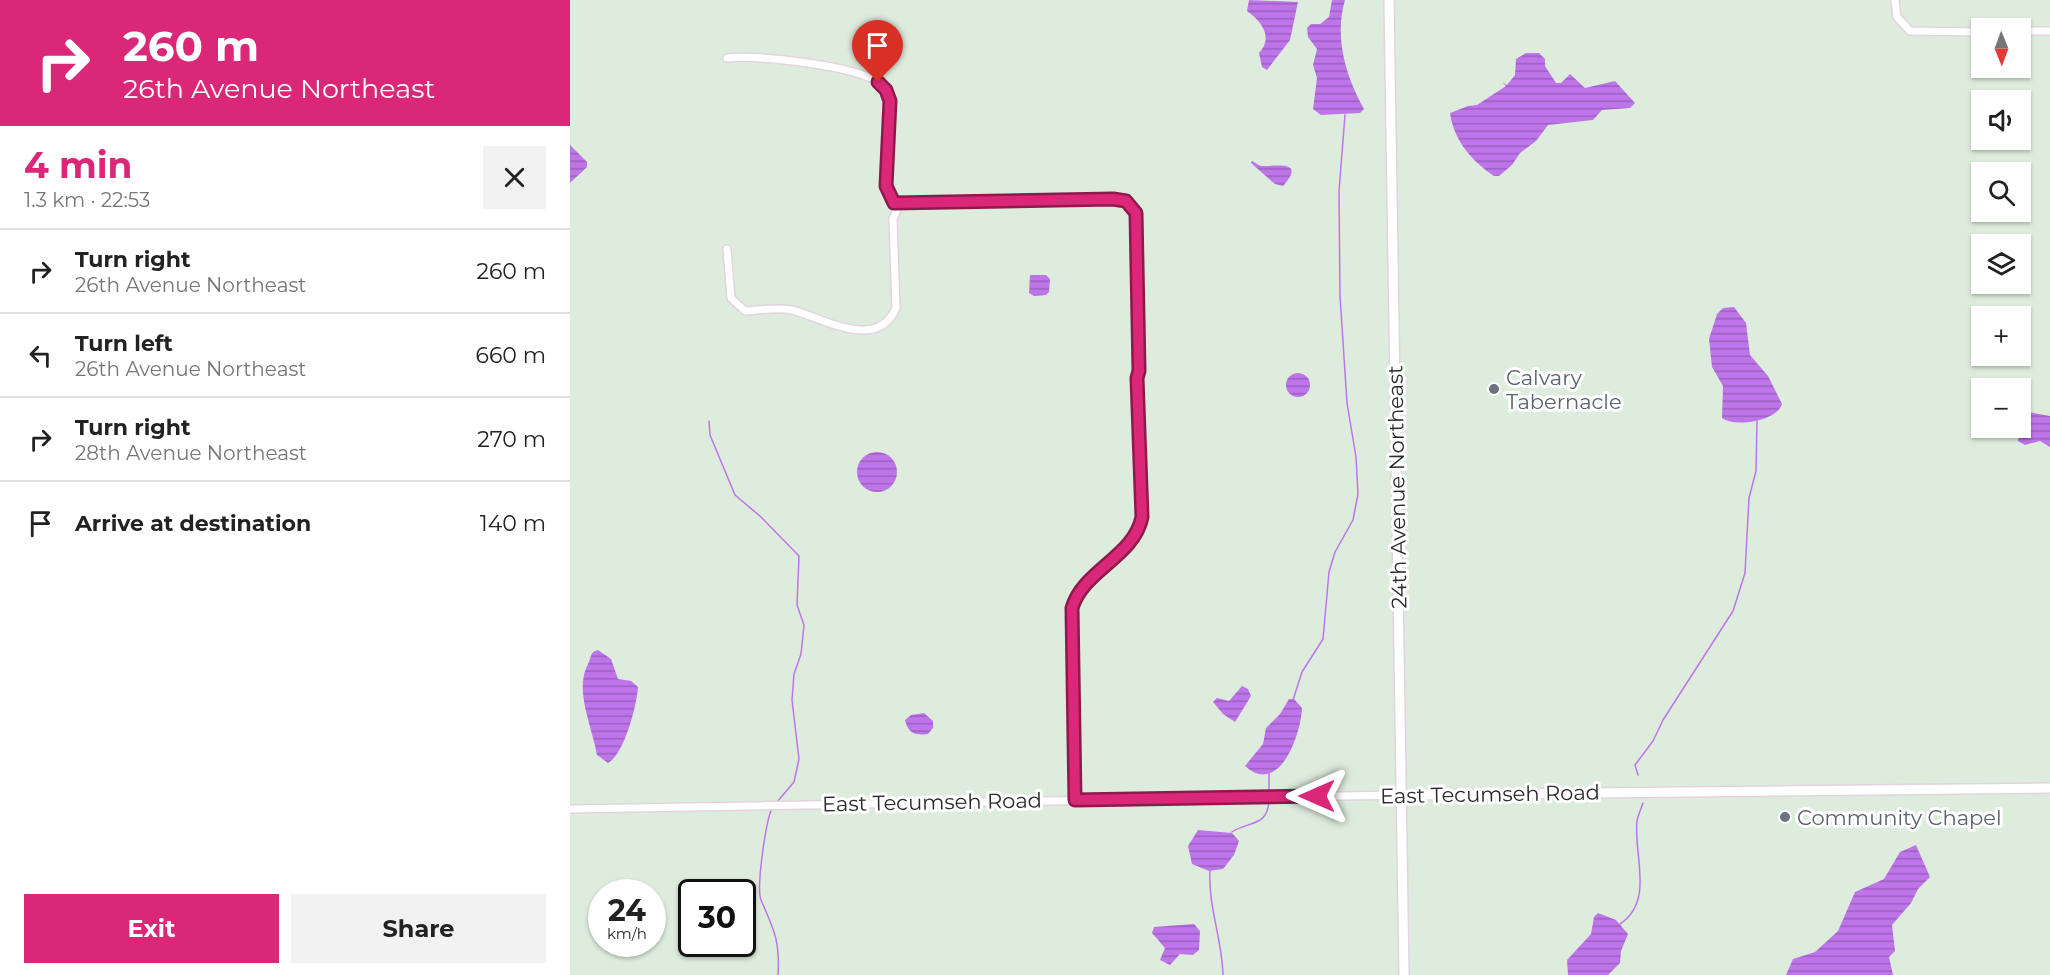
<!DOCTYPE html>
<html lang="en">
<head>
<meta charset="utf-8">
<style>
  :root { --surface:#fff; --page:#f2f2f2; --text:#222; --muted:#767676; --line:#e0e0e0; --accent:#db2777 }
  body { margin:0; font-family:Montserrat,sans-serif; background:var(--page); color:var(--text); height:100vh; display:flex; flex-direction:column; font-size:22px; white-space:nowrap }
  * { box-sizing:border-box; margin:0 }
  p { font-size:20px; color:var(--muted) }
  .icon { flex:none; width:33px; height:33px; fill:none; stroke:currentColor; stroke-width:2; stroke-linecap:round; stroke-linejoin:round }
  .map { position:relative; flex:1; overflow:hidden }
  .panel { display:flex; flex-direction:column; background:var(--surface); width:570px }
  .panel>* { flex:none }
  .banner { background:#db2777; color:#fff; overflow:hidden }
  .needle { width:39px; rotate:179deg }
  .tools { position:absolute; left:1401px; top:18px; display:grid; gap:12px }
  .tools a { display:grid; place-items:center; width:60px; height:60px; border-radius:0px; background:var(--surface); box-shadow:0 2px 4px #0004; font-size:30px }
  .speed { position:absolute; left:18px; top:879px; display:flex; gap:12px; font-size:30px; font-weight:700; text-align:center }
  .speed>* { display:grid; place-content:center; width:78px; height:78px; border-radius:50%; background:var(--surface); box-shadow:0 2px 4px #0004; line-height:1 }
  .speed small { font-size:15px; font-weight:400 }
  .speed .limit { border:3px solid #111; border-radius:9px; background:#fff; color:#111 }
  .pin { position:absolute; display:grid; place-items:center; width:51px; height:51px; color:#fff; margin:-62px -26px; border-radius:50% 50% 50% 0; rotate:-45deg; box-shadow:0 0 6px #0007 }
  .pin .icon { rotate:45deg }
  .me { position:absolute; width:66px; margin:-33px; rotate:270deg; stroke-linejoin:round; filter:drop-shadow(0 0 4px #0008) }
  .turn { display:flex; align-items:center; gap:21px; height:126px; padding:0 24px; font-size:27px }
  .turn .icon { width:78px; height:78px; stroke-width:2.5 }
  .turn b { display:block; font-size:42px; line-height:51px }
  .round { display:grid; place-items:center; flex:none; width:63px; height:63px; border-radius:0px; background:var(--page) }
  .overview { display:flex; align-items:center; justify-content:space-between; height:102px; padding:0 24px }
  h1 { font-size:36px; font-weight:700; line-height:45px; color:var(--accent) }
  .primary-button { display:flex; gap:12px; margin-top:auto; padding:12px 24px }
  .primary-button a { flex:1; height:69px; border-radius:0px; background:var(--accent); color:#fff; font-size:24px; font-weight:700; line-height:69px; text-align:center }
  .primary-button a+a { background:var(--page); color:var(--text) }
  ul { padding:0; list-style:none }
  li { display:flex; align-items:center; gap:18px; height:84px; padding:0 24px; border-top:2px solid var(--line) }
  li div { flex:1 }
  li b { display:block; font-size:22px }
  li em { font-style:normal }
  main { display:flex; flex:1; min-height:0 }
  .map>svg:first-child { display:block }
</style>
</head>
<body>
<main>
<section class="panel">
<div class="banner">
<div class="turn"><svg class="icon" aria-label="right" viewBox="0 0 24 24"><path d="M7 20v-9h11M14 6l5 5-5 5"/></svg><div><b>260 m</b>26th Avenue Northeast</div></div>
</div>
<div class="overview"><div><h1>4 min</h1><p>1.3 km · 22:53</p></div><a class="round"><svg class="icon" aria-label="close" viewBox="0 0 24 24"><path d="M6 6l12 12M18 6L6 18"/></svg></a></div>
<ul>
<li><svg class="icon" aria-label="right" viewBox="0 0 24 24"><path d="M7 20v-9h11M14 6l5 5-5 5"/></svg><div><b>Turn right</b><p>26th Avenue Northeast</p></div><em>260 m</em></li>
<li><svg class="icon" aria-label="left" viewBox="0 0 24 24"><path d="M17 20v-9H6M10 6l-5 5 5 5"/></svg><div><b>Turn left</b><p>26th Avenue Northeast</p></div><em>660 m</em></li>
<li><svg class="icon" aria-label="right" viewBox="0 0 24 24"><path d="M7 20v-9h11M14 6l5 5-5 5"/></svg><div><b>Turn right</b><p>28th Avenue Northeast</p></div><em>270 m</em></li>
<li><svg class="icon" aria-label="arrive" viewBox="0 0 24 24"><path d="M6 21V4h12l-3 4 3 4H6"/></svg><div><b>Arrive at destination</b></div><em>140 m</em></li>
</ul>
<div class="primary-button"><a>Exit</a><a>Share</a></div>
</section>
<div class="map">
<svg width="1480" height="975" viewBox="0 0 1480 975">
  <defs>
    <pattern id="water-rules" width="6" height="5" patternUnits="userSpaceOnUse" patternTransform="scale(1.5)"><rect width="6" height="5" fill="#be75e9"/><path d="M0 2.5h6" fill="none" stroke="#9b60bd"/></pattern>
  </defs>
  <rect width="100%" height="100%" fill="#deecdd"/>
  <g fill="url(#water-rules)">
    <path d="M 679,0 L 728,2 L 720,40 L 697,70 L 692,67 L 689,53 C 704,37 691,21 677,11 Z"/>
    <path d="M 762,0 L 775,0 C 764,38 776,76 794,109 L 790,113 L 751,115 L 743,109 L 747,78 L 743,65 L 747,49 L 738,37 L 737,28 L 741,24 L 750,24 L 759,17 Z"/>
    <path d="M 956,53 L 969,53 L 975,59 L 975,66 L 986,83 L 991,83 L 1000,74 L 1015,88 L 1045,81 L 1065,103 L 1060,108 L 1032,110 L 1023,120 L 978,125 L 966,141 L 950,153 L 942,165 L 929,176 L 924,176 C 902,161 884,141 880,113 L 898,106 L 907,105 L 936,86 L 932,82 L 937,85 L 945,75 L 946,59 Z"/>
    <path d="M 0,145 L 17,162 L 17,167 L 0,183 Z"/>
    <path d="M 682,161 C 684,162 688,165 691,166 C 702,167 738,158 713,186 L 705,184 L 681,163 Z"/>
    <path d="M 460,275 L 476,275 L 480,279 L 479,292 L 476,295 L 464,296 L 459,293 Z"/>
    <path d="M 1164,307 L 1176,323 L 1180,355 L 1198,376 L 1212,404 C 1207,421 1166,428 1152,418 L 1153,386 L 1142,367 L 1139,339 L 1147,314 L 1153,308 Z"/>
    <circle cx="728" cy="385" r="12"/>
    <path d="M 1453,411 L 1480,416 L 1480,447 L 1470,441 L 1455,445 L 1448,441 Z"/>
    <circle cx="307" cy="472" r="20"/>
    <path d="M 28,650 L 41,659 L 48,679 L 61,681 L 68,687 C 67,705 54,755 38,763 L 27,755 C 22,726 4,690 18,664 C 22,657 19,652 28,650 Z"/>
    <path d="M 672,686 L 678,689 L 681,696 L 665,722 L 653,714 L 643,702 L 647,698 L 659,701 Z"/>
    <path d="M 719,699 L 724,699 L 732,708 C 731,735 709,797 675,766 L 693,744 L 696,728 L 710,714 Z"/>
    <path d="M 354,713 L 363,721 L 363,728 L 358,734 C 345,736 338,733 335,720 L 341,715 Z"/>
    <path d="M 628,830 L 662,833 L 669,841 L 664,855 L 653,869 L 639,871 L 622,864 L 618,846 Z"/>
    <path d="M 1346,845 L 1360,877 L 1348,889 L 1341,903 L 1322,925 L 1325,951 L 1319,957 L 1323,975 L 1216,975 L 1223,959 L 1245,952 L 1268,931 L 1285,892 L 1314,879 L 1330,852 Z"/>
    <path d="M 1028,913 L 1046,920 L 1058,934 L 1051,951 L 1050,963 L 1038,975 L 998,975 L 997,960 L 1021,934 L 1024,917 Z"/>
    <path d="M 624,924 L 630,931 L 629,950 L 623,955 L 610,954 L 600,965 L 590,960 L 595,948 L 582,933 L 584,927 Z"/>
  </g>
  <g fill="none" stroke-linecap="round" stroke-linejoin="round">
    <g stroke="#be75e9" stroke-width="1.5">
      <path d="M 139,421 L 140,435 L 165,495 L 191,517 L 229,556 L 227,605 L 234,625 L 231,654 L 224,674 L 222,700 L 229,759 L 224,782 L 207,802"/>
      <path d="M 723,700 L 732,672 L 753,639 L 759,572 L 765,552 L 783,520 L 788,494 L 786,457 L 777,403 L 770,296 L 769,191 L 775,115"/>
      <path d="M 699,773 L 699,795"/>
      <path d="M 1068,775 L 1065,765 L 1083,741 L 1093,720 L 1163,611 L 1175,573 L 1179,498 L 1186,471 L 1187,421"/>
      <path d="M 202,808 C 196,821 186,887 191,900 C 204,930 210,940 208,975"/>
      <path d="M 662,832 C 677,821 698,828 699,800"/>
      <path d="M 640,870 C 638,907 652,938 653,975"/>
      <path d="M 1050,924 C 1085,901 1063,854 1067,821 C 1068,815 1071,809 1073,803"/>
    </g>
    <g stroke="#e3d3e0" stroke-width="10">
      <g id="minor">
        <path d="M 1325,0 L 1327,17 L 1340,31 L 1412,32"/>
        <path d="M 1450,31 L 1480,31"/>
        <path d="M 329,204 L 543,199 L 556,201 L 566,213 L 569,371 L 567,378 L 572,517 C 564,557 513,570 502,608 L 505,800"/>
        <path d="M 157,249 L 161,298 L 175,311 C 191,310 207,307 222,310 C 253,318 307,352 326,308 L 323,219 L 329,204 L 320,200 L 316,186 L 320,101 C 318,92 315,87 308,82 C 282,65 188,55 157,58"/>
        <path d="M 0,809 L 831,795"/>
      </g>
    </g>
    <g stroke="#e3d3e0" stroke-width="12">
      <g id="tertiary">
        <path d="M 819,0 L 834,975"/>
        <path d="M 831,795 L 1480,788"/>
      </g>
    </g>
    <use href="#minor" stroke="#fff" stroke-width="7"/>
    <use href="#tertiary" stroke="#fff" stroke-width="9"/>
  </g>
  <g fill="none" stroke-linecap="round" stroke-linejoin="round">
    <g stroke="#8e194d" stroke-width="15">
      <path id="route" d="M 308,82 L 316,90 L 320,101 L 316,186 L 324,203 L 543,199 L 556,201 L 566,213 L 569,371 L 567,378 L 572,517 C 564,557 513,570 502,608 L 505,800 L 747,796"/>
    </g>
    <use href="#route" stroke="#db2777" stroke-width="10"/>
  </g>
  <g fill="#6b7280" stroke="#fff" stroke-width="2">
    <circle cx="924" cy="389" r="6"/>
    <circle cx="1215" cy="817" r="6"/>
  </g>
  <g text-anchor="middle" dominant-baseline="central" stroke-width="6" stroke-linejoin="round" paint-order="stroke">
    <g font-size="21" fill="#5b616d" stroke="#fff" text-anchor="start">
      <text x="936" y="377">Calvary<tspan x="936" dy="24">Tabernacle</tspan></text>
      <text x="1227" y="817">Community Chapel</text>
    </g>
    <g font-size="21" fill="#2b2b2b" stroke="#fff">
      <text transform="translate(827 487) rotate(-91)">24th Avenue Northeast</text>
      <text transform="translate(920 794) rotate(-1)">East Tecumseh Road</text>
      <text transform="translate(362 802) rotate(-1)">East Tecumseh Road</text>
    </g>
  </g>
</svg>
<div class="tools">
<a><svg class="needle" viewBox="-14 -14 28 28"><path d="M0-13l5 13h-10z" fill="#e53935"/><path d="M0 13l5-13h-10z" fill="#767676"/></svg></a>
<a><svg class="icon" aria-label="sound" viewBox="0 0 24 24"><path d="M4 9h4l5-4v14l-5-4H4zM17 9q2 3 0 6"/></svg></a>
<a><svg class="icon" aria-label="search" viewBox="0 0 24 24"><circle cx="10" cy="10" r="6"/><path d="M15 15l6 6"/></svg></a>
<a><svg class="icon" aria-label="layers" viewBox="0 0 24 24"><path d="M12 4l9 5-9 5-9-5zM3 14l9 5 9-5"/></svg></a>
<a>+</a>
<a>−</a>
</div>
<div class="speed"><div>24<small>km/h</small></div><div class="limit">30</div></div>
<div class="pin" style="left:308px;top:82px;background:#d93025"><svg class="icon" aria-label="arrive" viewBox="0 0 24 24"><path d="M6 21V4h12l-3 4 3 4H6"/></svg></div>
<svg class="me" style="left:747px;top:796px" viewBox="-20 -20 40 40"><path d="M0-17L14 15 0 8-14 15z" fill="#db2777" stroke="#fff" stroke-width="4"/></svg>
</div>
</main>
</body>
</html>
